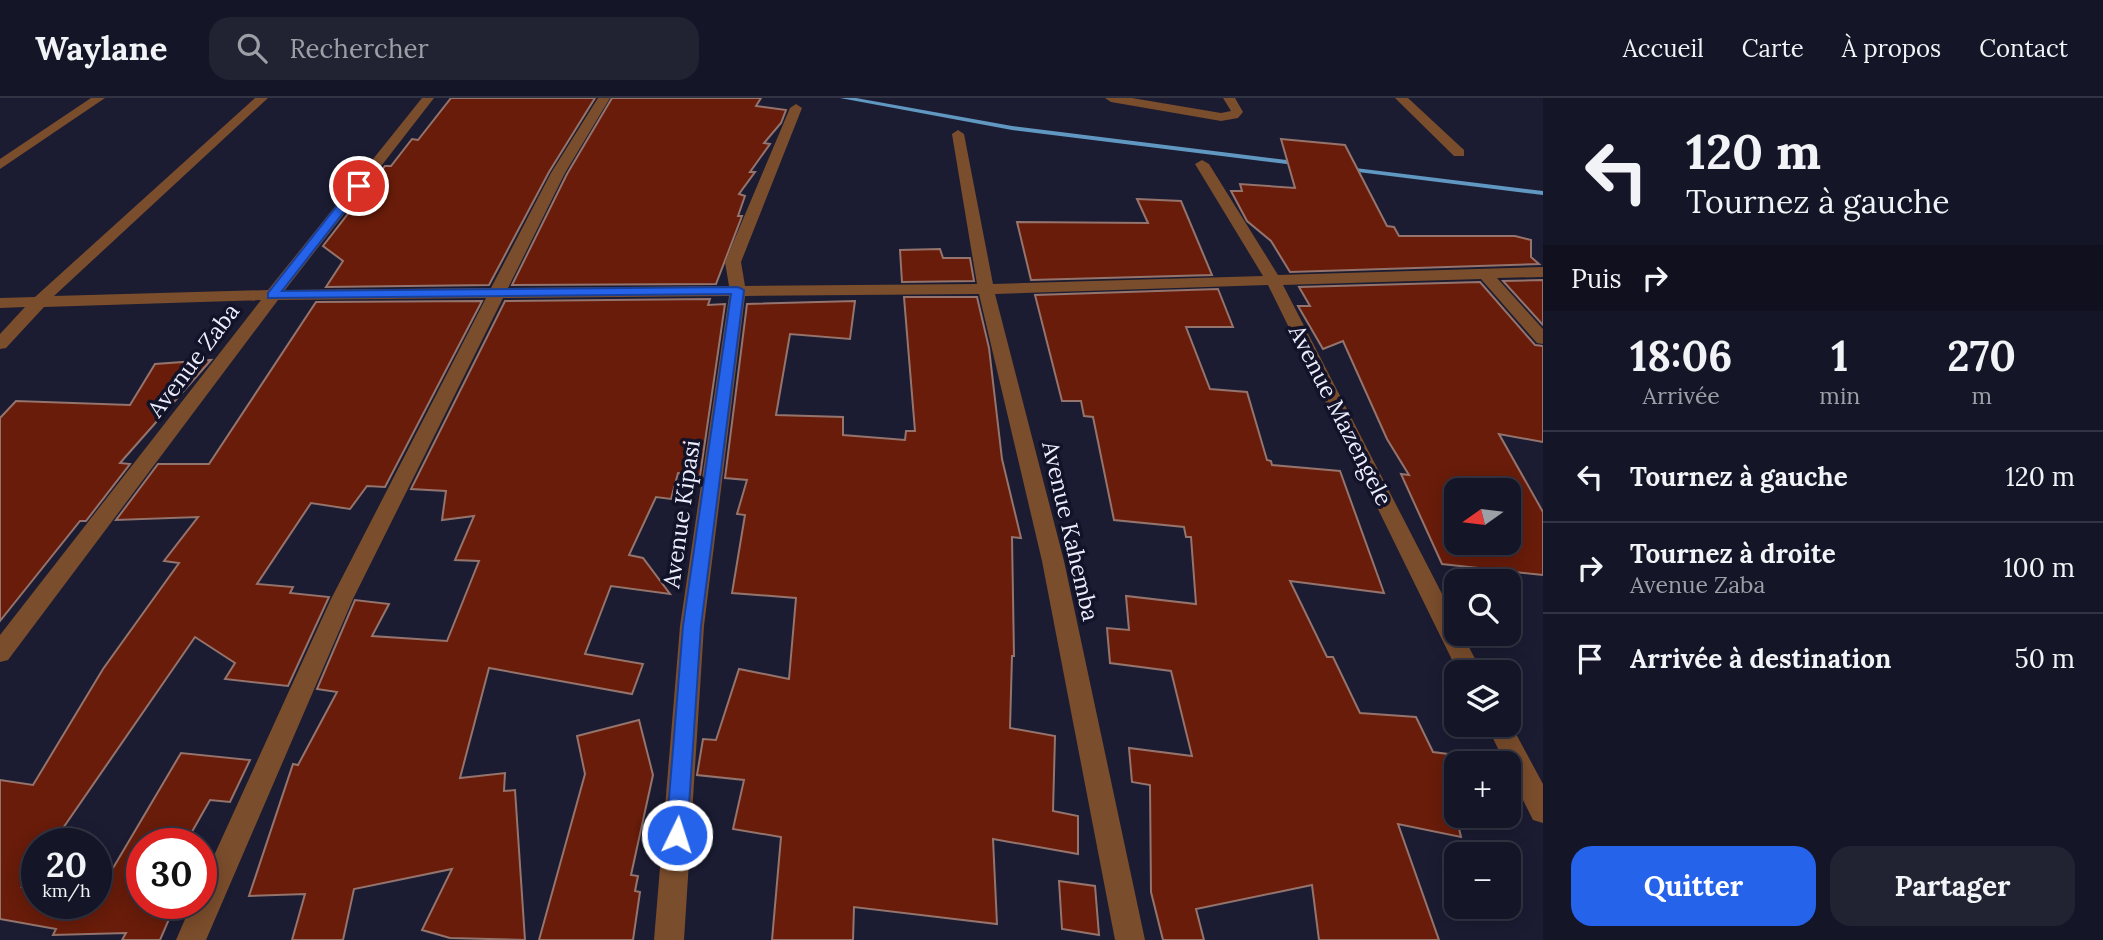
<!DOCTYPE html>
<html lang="fr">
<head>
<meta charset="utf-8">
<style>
  :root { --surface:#141526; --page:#212232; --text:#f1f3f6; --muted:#9d9fa7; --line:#333443; --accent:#2563eb }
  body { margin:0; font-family:Lora,serif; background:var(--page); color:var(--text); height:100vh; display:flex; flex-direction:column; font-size:26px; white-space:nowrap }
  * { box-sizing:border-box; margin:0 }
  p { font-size:23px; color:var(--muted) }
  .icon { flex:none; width:38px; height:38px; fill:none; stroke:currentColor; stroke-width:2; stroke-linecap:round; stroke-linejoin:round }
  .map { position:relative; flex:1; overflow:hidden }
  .sheet { display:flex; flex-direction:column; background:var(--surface); width:560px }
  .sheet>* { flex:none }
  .top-card { background:#141526; color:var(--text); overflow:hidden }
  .needle { width:46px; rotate:256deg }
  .tools { position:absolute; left:1444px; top:380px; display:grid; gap:14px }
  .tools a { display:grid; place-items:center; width:77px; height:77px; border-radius:14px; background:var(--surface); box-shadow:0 4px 18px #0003,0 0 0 2px var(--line); font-size:35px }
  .speed { position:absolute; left:21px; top:730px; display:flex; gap:14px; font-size:35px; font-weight:700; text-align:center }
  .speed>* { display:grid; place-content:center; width:91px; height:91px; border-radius:50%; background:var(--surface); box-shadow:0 4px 18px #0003,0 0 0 2px var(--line); line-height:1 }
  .speed small { font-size:18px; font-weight:400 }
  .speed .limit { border:10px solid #d22; background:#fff; color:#111 }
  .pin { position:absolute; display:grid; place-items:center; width:60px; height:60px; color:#fff; margin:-30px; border:4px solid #fff; border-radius:50%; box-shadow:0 2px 7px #0007 }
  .me { position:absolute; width:77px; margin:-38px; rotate:4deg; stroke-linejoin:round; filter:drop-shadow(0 0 5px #0008) }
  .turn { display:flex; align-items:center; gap:24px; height:147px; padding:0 28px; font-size:32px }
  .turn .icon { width:91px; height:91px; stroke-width:2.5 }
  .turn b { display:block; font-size:49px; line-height:60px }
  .then { display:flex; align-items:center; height:66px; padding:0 28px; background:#0003; gap:14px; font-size:26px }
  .eta { display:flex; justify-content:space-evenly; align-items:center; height:119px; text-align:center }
  .eta b { font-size:42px; font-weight:700; line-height:49px }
  .primary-button { display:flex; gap:14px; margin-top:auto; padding:14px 28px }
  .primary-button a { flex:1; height:80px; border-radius:21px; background:var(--accent); color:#fff; font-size:28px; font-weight:700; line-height:80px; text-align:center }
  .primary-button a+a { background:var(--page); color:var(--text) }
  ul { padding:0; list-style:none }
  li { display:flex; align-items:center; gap:21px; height:91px; padding:0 28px; border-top:2px solid var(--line) }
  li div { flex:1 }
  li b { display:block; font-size:26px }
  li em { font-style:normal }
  header { display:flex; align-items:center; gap:42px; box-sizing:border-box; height:98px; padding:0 35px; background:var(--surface); border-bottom:2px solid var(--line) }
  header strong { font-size:33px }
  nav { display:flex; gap:38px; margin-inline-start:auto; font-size:24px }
  .search { width:490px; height:63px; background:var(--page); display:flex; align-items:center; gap:18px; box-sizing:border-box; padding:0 24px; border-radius:21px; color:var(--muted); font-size:26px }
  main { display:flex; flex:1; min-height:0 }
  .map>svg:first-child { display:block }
</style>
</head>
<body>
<header>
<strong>Waylane</strong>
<div class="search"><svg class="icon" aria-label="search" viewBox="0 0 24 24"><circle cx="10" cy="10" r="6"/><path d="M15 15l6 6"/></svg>Rechercher</div>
<nav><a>Accueil</a><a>Carte</a><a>À propos</a><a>Contact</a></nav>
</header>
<main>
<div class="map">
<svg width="1543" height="842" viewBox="0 0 1543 842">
  <rect width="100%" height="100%" fill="#1b1c32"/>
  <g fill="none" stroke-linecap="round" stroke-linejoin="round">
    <g fill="#6198c2" fill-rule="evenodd">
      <path d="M 840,0 L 856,0 L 1012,28 L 1303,64 L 1307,66 L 1303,68 L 1012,32 Z"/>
      <path d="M 1339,68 L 1543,93 L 1543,97 L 1342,72 L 1339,72 Z"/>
    </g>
  </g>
  <g fill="#691c0a" stroke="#94746c" stroke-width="2" fill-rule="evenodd">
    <path d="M 451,0 L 595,0 L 549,74 L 489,187 L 326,189 L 343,163 L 323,148 L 385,68 L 391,68 L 412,41 L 418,42 Z"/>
    <path d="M 612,0 L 761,0 L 756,8 L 786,12 L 781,25 L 764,45 L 770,46 L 750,74 L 755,74 L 739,96 L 745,98 L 738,118 L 742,118 L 716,186 L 512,187 L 567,76 Z"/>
    <path d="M 1281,41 L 1345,47 L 1387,128 L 1394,129 L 1399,138 L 1515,138 L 1531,142 L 1531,159 L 1539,166 L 1290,174 L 1271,143 L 1247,123 L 1231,93 L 1242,93 L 1240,86 L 1295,90 Z"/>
    <path d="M 1137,101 L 1181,103 L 1212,177 L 1031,182 L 1017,124 L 1148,125 Z"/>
    <path d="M 940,151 L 943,160 L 970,160 L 974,183 L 902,184 L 900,152 Z"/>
    <path d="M 1543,182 L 1543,227 L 1503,183 Z"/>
    <path d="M 1480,184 L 1535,247 L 1543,248 L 1543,344 L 1499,336 L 1543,414 L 1543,477 L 1442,466 L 1401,376 L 1409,377 L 1387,341 L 1343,243 L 1323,251 L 1298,208 L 1310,208 L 1299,189 ZM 1456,392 L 1508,392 L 1508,444 L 1456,444 Z"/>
    <path d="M 1218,191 L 1233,229 L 1186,229 L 1210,291 L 1247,294 L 1267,362 L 1271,363 L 1272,367 L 1340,373 L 1384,495 L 1290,483 L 1327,559 L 1333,559 L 1360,615 L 1416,619 L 1433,654 L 1448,656 L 1456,679 L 1456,718 L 1461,739 L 1398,726 L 1439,842 L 1319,842 L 1312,787 L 1196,811 L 1204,842 L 1163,842 L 1151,794 L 1150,687 L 1132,684 L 1129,650 L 1192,658 L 1171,573 L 1110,565 L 1107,530 L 1129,532 L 1126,498 L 1196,506 L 1191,439 L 1186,439 L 1184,429 L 1114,422 L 1093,319 L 1084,318 L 1081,303 L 1062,303 L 1035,197 Z"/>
    <path d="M 904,199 L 977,199 L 989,250 L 1002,361 L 1021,440 L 1012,439 L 1014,558 L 1012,558 L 1010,630 L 1055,638 L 1053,713 L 1078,718 L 1078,756 L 993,741 L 997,826 L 854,809 L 853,842 L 772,842 L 781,739 L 733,731 L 744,682 L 697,677 L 703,641 L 716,642 L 739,571 L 789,581 L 796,500 L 732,495 L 745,417 L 737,416 L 747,382 L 725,380 L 747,206 L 855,203 L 850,241 L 790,236 L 776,317 L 843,319 L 843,337 L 905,342 L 906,333 L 915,333 Z"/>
    <path d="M 710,201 L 708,207 L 725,206 L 700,378 L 678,375 L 671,401 L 656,399 L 629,457 L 643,460 L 670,496 L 611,488 L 585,556 L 643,566 L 632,596 L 489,570 L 460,680 L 505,675 L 504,693 L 515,692 L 525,842 L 450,840 L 422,832 L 452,771 L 354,791 L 343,842 L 292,842 L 305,796 L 249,798 L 293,666 L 298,667 L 337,594 L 317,591 L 355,502 L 389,506 L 372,538 L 447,543 L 479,463 L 455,462 L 474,418 L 442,422 L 446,393 L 411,391 L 505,203 Z"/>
    <path d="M 482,203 L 385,389 L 367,388 L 350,411 L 311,405 L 257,486 L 293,489 L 290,495 L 329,499 L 288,588 L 225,581 L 235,565 L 195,539 L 52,746 L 37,746 L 37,768 L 22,789 L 37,789 L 37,805 L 96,805 L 96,787 L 103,787 L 181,655 L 250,662 L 230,704 L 210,702 L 185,746 L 142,746 L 142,805 L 176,805 L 160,842 L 122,842 L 126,835 L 53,837 L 56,831 L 0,821 L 0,682 L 33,687 L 103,571 L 179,465 L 164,463 L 198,419 L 116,422 L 158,366 L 209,366 L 316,204 Z"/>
    <path d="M 211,262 L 120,365 L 130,366 L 86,423 L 80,423 L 0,523 L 0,320 L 16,303 L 130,307 L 155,266 Z"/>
    <path d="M 639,622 L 653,677 L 631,777 L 638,778 L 635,793 L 640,794 L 633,842 L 539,842 L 585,676 L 577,638 Z"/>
    <path d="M 1059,783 L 1095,788 L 1099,837 L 1062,831 Z"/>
  </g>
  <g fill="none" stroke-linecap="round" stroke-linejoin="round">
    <g fill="#7a4d2c" fill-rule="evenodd">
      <path d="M 91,0 L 105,0 L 0,71 L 0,61 Z"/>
      <path d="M 255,0 L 268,0 L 54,198 L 268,192 L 422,0 L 434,0 L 285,192 L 491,190 L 551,75 L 598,0 L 610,0 L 565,75 L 508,190 L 729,188 L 725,164 L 790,10 L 796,6 L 802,10 L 741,164 L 745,188 L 977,186 L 952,36 L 958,32 L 964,36 L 993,186 L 1263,178 L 1195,66 L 1202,62 L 1209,66 L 1278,177 L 1543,169 L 1543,179 L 1497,180 L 1543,231 L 1543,246 L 1537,245 L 1481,181 L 1283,187 L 1456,523 L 1456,536 L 1462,536 L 1482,574 L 1458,574 L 1268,187 L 995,196 L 1064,463 L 1145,842 L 1115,842 L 1042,463 L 979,196 L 745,198 L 704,528 L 684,842 L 654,842 L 680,528 L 729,198 L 503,200 L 353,501 L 206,842 L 176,842 L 192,805 L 201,805 L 201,786 L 331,501 L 486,200 L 278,202 L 8,562 L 0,564 L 0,537 L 261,202 L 44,209 L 6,250 L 0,251 L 0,236 L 25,209 L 0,210 L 0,200 L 35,199 Z"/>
      <path d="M 1105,0 L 1132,0 L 1221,15 L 1231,13 L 1223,0 L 1235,0 L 1243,14 L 1238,20 L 1221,23 L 1111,4 Z"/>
      <path d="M 1395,0 L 1408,0 L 1464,52 L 1464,58 L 1454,58 Z"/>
      <path d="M 1508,621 L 1543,686 L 1543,725 L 1533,722 L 1508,672 L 1508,665 L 1505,665 L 1486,626 L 1508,626 Z"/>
    </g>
  </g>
  <path fill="#2563eb" stroke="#184099" stroke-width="2" d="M 355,85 L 364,88 L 282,193 L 738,189 L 744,192 L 701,528 L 687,737 L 684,744 L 677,747 L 669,744 L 666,737 L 683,528 L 731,196 L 268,200 L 268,195 Z"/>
  <g text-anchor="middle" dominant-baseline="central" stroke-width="7" stroke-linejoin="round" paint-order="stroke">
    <g font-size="23" fill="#eceefd" stroke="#121328">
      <text transform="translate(193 262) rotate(-53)">Avenue Zaba</text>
      <text transform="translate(1341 317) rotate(63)">Avenue Mazengele</text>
      <text transform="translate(681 416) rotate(-82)">Avenue Kipasi</text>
      <text transform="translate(1071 433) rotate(77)">Avenue Kahemba</text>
    </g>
  </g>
</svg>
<div class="tools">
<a><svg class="needle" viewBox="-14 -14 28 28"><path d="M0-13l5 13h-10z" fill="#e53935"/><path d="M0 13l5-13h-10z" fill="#9d9fa7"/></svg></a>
<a><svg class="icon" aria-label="search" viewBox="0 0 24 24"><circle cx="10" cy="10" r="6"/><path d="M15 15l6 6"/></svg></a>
<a><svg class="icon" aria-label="layers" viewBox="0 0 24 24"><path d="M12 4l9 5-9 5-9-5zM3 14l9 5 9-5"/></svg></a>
<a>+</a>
<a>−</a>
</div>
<div class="speed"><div>20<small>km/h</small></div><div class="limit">30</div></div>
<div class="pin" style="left:359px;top:88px;background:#d93025"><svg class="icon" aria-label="arrive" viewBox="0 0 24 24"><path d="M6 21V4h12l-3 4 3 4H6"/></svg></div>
<svg class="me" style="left:677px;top:737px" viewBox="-20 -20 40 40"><circle r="17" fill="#2563eb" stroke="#fff" stroke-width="3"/><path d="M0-11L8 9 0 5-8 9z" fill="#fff"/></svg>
</div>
<section class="sheet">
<div class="top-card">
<div class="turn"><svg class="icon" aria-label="left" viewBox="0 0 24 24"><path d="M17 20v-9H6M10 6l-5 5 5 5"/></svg><div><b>120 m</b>Tournez à gauche</div></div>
<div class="then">Puis<svg class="icon" aria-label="right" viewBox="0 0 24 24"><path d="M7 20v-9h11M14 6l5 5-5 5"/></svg></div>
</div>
<div class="eta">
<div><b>18:06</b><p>Arrivée</p></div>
<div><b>1</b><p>min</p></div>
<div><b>270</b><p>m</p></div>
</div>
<ul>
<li><svg class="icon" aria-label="left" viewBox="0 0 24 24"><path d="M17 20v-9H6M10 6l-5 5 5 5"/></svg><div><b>Tournez à gauche</b></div><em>120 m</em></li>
<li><svg class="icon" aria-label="right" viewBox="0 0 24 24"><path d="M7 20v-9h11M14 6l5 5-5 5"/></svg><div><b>Tournez à droite</b><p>Avenue Zaba</p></div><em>100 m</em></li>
<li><svg class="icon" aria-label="arrive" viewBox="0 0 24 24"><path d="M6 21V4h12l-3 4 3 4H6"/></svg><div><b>Arrivée à destination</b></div><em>50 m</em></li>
</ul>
<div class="primary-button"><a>Quitter</a><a>Partager</a></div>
</section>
</main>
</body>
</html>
